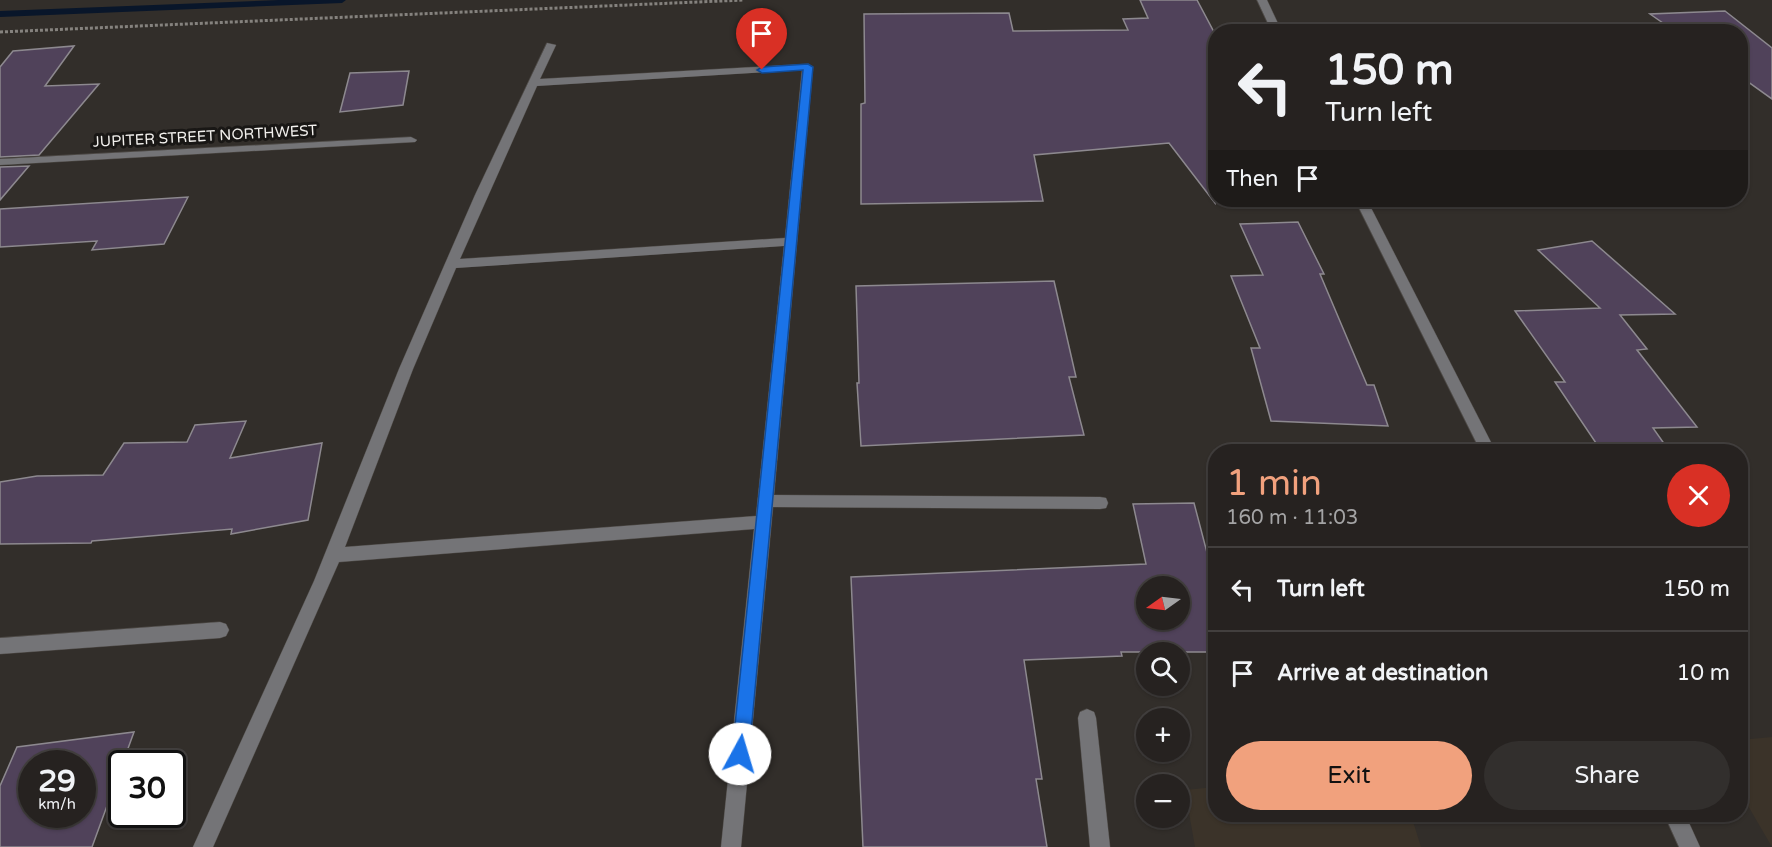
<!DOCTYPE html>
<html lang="en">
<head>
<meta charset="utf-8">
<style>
  :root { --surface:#262220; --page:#322f2d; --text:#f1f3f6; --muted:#a4a4a5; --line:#423f3e; --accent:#f1a17d }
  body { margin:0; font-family:"Varela Round",sans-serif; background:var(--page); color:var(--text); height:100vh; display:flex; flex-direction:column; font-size:22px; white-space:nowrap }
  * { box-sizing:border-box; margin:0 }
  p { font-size:20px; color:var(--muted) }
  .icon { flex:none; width:33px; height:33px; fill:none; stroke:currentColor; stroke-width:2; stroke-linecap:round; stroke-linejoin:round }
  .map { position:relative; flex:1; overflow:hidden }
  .side { position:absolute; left:1208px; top:444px; width:540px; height:378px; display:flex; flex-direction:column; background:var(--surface); border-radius:24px; box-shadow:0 2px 4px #0004,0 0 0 2px var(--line) }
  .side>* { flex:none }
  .banner { position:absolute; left:1208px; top:24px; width:540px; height:183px; border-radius:24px; box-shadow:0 2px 4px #0004,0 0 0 2px var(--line); background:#262220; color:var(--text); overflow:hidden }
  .needle { width:39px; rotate:256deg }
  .buttons { position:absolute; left:1136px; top:576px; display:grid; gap:12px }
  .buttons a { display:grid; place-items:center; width:54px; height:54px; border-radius:50%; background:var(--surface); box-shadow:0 2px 4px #0004,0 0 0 2px var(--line); font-size:30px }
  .speed { position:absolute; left:18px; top:750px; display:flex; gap:12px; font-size:30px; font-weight:700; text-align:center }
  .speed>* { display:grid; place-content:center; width:78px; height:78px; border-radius:50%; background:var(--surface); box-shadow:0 2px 4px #0004,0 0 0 2px var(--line); line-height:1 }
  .speed small { font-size:15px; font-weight:400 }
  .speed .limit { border:3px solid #111; border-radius:9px; background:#fff; color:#111 }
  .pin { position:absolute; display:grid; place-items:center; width:51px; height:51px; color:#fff; margin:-62px -26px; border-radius:50% 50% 50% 0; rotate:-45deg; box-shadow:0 0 6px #0007 }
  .pin .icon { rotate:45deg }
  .me { position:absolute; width:66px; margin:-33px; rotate:6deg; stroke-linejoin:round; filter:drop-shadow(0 0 4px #0008) }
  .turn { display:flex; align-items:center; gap:21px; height:126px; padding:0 18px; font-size:27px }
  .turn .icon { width:78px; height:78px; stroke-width:2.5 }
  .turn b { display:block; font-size:42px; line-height:51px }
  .then { display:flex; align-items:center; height:57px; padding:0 18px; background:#0003; gap:12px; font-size:22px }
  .round { display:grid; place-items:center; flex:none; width:63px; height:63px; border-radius:32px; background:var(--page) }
  .headline { display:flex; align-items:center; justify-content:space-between; height:102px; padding:0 18px }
  h1 { font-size:36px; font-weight:600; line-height:45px; color:var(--accent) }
  .button { display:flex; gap:12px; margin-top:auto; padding:12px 18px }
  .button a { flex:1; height:69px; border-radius:36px; background:var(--accent); color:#111; font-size:24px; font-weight:600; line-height:69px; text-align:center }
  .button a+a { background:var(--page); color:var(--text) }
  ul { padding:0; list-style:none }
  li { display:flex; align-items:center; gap:18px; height:84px; padding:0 18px; border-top:2px solid var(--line) }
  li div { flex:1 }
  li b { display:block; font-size:22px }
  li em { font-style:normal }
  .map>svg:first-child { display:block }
</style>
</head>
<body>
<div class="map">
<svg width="1772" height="847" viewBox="0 0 1772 847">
  <rect width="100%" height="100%" fill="#322e2a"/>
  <g fill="#3b3329">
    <path d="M 1772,737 L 1772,847 L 1740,792 L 1740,740 Z"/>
    <path d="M 1215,787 L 1215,814 L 1411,815 L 1421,847 L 1195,847 L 1185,790 Z"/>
  </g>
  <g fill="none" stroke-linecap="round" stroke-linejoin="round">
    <path fill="#09162a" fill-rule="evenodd" d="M 279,0 L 346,0 L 342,3 L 0,17 L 0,11 Z"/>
  </g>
  <g fill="#50425a" stroke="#8d898f" stroke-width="1.5" fill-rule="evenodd">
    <path d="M 1140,0 L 1197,0 L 1215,34 L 1215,203 L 1169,143 L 1034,155 L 1043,201 L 861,204 L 861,104 L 865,103 L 864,14 L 1009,13 L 1013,31 L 1128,30 L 1123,19 L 1148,18 Z"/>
    <path d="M 1725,11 L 1772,48 L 1772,99 L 1740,76 L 1740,32 L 1676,32 L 1650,14 Z"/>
    <path d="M 74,46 L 45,86 L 99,84 L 39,155 L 0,157 L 0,67 L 13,51 Z"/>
    <path d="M 409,71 L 403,105 L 340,112 L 350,73 Z"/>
    <path d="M 29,166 L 0,200 L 0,167 Z"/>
    <path d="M 188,197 L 164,244 L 92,250 L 97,241 L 0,247 L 0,209 Z"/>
    <path d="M 1298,222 L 1324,274 L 1320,274 L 1367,385 L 1374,385 L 1388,426 L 1271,421 L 1251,348 L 1260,348 L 1231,276 L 1263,275 L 1240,224 Z"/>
    <path d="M 1592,241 L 1675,314 L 1620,315 L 1647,349 L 1637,350 L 1697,427 L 1653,428 L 1670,452 L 1602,452 L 1555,382 L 1565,382 L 1515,311 L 1600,308 L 1538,250 Z"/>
    <path d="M 1054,281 L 1076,377 L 1069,377 L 1084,435 L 861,446 L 857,383 L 859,383 L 856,286 Z"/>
    <path d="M 246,421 L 230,458 L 322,443 L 308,520 L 231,534 L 232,529 L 92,541 L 91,543 L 0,544 L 0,482 L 37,476 L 103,475 L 124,443 L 187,442 L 195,425 Z"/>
    <path d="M 1194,503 L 1215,583 L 1215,652 L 1121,652 L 1122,656 L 1024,660 L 1042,779 L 1036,779 L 1047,847 L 863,847 L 851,577 L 1146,564 L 1133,504 ZM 1146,586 L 1179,586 L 1179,620 L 1146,620 Z"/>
    <path d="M 134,732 L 92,847 L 0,847 L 0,786 L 17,747 ZM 32,764 L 82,764 L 82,814 L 32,814 Z"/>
  </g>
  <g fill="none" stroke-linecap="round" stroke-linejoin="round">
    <g stroke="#4d4945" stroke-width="1">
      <g id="minor">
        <path d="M 1257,0 L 1267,0 L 1282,32 L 1272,32 Z"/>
        <path d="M 547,43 L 556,45 L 540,79 L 808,64 L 813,67 L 774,495 L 1100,497 L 1106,498 L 1108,503 L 1106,508 L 1100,509 L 773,507 L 741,847 L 721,847 L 754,529 L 339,562 L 213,847 L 193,847 L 314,581 L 399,369 L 475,195 ZM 802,70 L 785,238 L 460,259 L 537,86 ZM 784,246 L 756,516 L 345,547 L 413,369 L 456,268 Z"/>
        <path d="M 411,137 L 417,140 L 415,142 L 0,165 L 0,159 Z"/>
        <path d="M 1355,200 L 1367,200 L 1496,452 L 1481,452 Z"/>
        <path d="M 220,622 L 226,624 L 229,630 L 226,636 L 220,638 L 0,654 L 0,638 Z"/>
        <path d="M 1087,709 L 1094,712 L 1096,718 L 1110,847 L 1090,847 L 1078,718 L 1080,712 Z"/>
        <path d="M 1664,814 L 1685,814 L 1700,847 L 1679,847 Z"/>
      </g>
    </g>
    <path stroke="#85827e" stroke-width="3" stroke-dasharray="3 2" stroke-linecap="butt" d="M 0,32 L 744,0"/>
    <use href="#minor" fill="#747477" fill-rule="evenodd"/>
  </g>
  <path fill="#1a73e8" stroke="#114b97" stroke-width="1.5" d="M 808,64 L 813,67 L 749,754 L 747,760 L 740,763 L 734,760 L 732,754 L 803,70 L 762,73 L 757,70 L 762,67 Z"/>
  <g text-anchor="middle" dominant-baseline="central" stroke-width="6" stroke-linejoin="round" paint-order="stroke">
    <g font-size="15" fill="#f2f0ed" stroke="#191715">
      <text transform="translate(205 136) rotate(-3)">JUPITER STREET NORTHWEST</text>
    </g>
  </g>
</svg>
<div class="buttons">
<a><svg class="needle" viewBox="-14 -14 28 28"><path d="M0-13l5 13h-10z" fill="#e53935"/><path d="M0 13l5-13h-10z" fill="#a4a4a5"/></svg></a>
<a><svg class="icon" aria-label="search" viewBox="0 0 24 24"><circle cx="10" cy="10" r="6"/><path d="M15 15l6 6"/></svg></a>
<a>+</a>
<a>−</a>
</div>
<div class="speed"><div>29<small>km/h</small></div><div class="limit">30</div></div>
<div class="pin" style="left:762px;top:70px;background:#d93025"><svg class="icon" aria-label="arrive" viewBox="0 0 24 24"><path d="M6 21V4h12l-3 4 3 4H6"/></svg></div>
<svg class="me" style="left:740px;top:754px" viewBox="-20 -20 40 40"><circle r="19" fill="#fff"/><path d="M0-13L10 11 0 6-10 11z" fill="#1a73e8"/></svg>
<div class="banner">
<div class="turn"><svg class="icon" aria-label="left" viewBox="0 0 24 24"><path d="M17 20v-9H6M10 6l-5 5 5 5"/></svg><div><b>150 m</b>Turn left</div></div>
<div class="then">Then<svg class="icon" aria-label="arrive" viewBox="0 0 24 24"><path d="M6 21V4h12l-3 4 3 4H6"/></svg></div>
</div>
<section class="side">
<div class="headline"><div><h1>1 min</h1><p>160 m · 11:03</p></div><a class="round" style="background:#d93025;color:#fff"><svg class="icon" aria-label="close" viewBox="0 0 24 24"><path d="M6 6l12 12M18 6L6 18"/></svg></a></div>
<ul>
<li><svg class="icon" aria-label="left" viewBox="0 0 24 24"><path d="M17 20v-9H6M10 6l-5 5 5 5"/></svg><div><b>Turn left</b></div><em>150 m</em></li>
<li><svg class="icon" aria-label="arrive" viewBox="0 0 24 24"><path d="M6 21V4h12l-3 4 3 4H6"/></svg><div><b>Arrive at destination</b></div><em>10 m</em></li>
</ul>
<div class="button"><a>Exit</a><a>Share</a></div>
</section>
</div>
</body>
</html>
